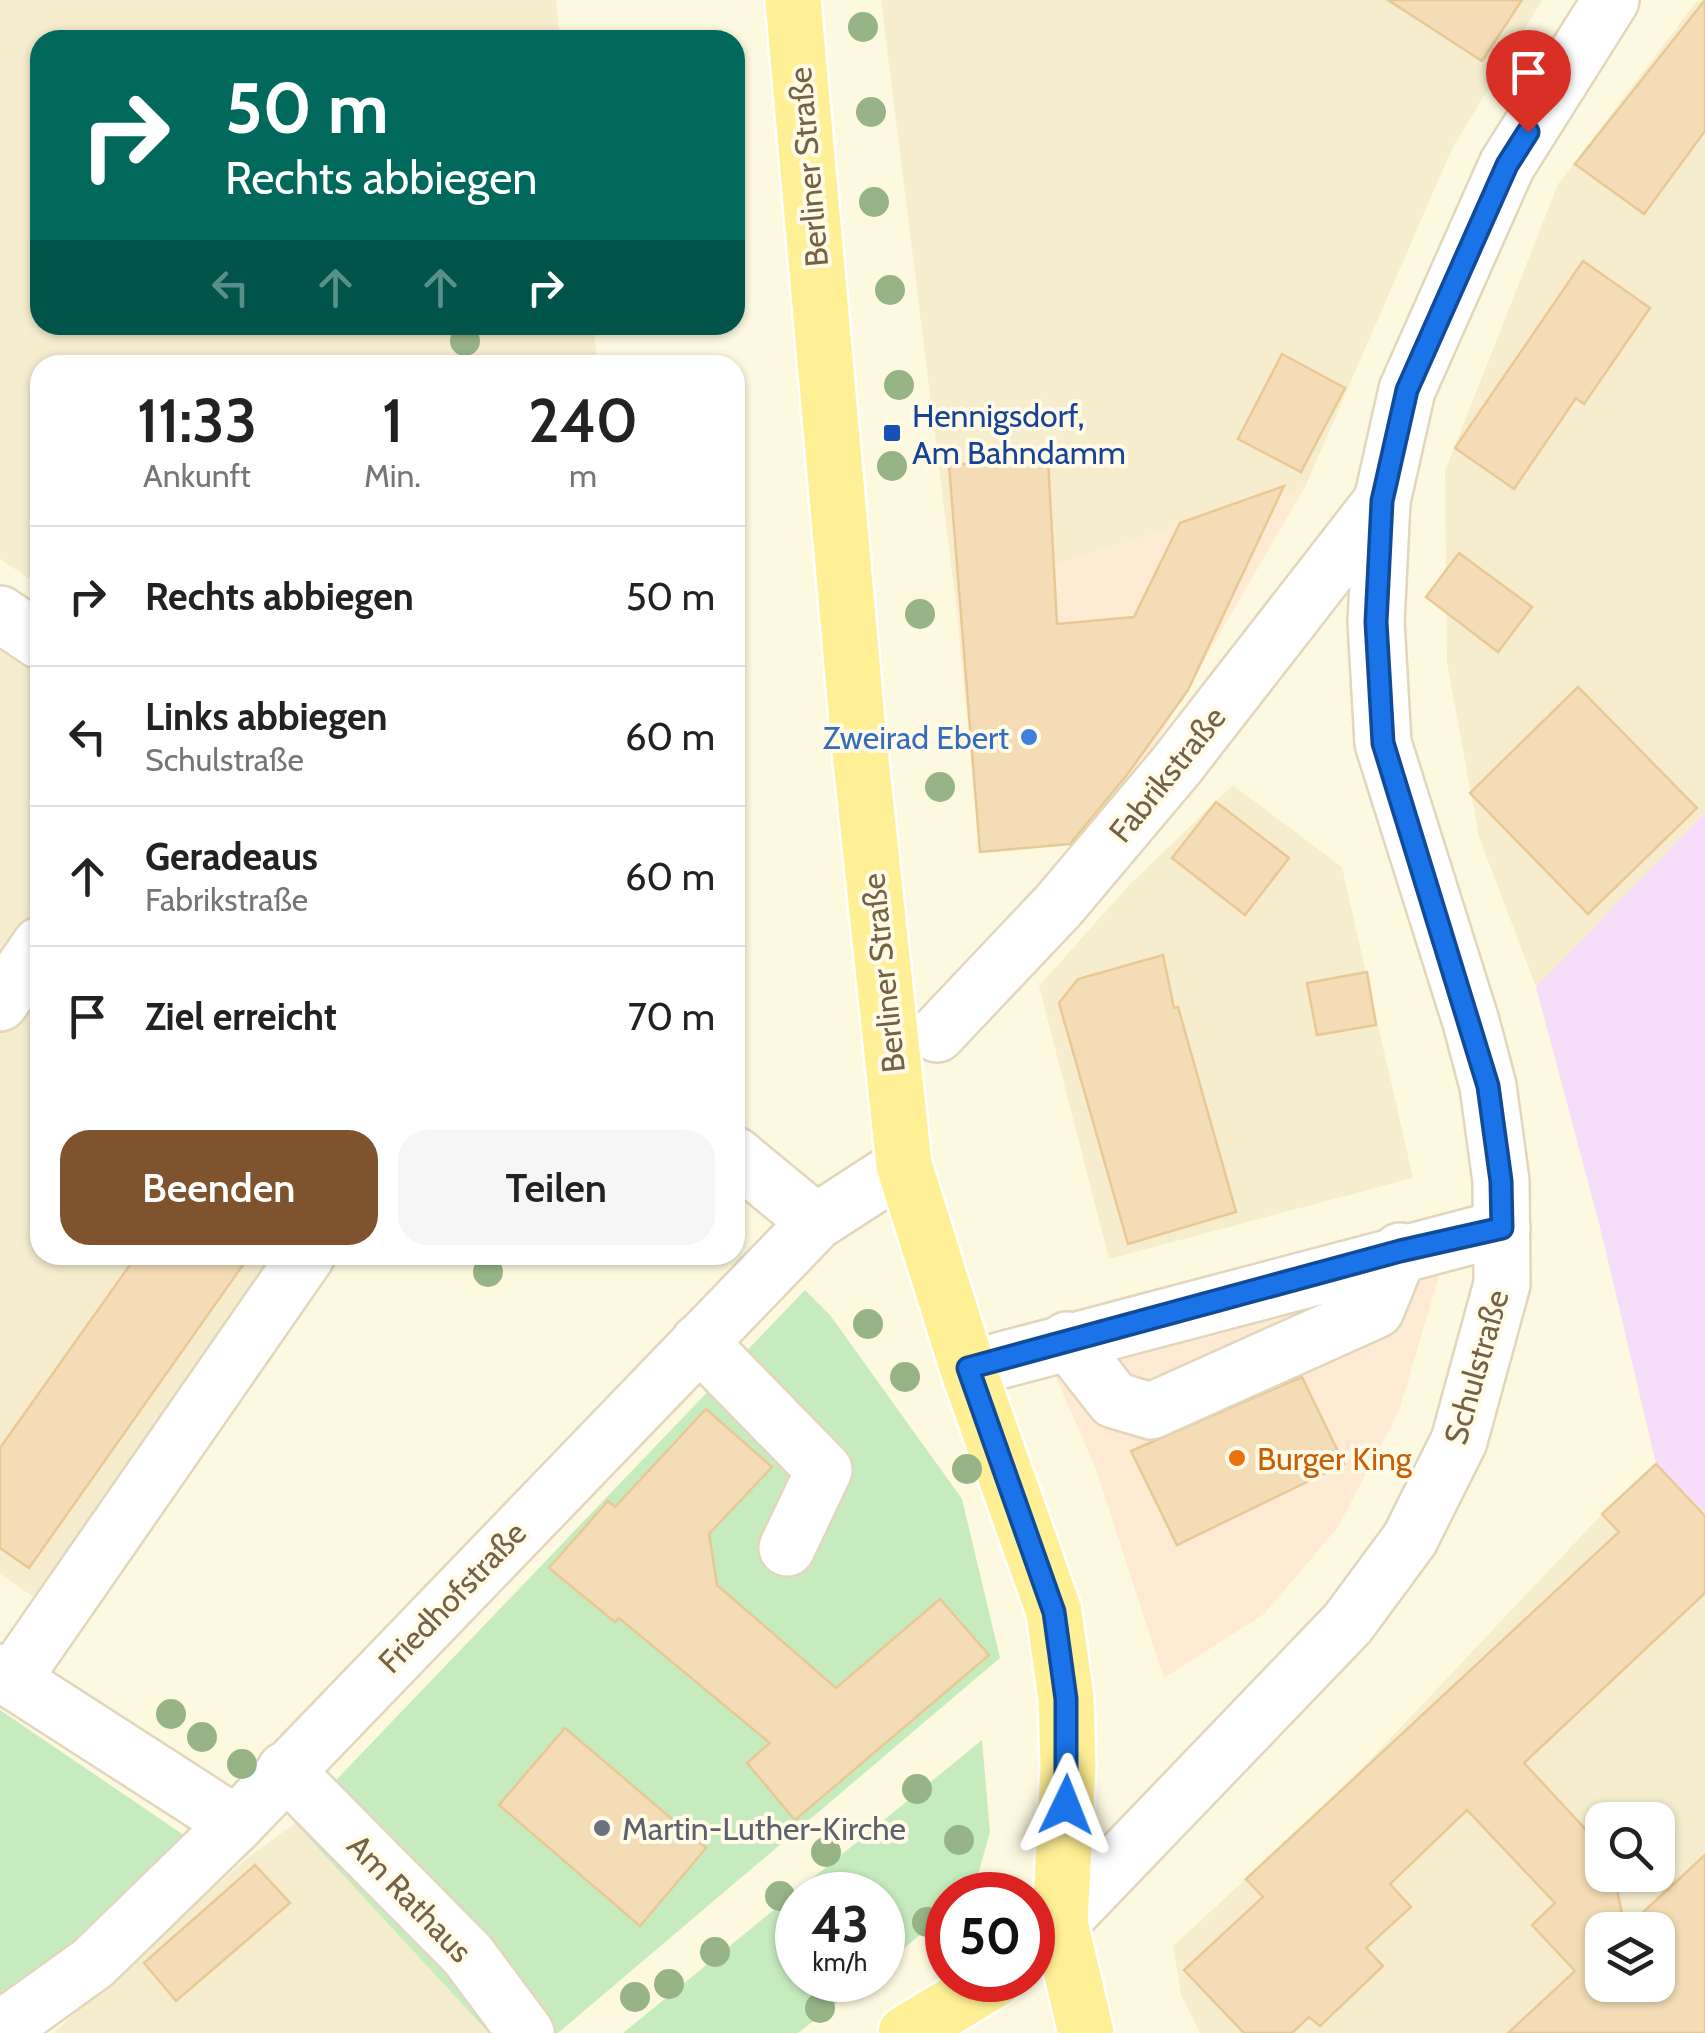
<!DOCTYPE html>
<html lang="de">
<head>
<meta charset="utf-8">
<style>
  :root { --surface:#fff; --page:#f6f6f6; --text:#222; --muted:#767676; --line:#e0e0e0; --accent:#7e532e }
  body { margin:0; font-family:Cabin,sans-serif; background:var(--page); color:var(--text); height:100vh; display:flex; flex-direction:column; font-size:38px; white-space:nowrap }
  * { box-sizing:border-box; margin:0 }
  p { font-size:32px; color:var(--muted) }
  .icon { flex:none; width:55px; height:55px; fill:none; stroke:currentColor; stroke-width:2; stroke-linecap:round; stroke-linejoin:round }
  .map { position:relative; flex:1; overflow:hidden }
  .details { position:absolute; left:30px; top:355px; width:715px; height:910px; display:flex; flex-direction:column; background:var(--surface); border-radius:30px; box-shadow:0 2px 8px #0004 }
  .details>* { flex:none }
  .hud { position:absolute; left:30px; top:30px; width:715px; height:305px; border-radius:30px; box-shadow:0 2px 8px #0004; background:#00695c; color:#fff; overflow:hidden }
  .controls { position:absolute; left:1585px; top:1802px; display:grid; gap:20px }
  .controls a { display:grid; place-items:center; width:90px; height:90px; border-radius:20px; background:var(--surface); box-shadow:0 2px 8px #0004; font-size:50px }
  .speed { position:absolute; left:775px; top:1872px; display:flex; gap:20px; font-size:50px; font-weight:700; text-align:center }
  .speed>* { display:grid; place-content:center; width:130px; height:130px; border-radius:50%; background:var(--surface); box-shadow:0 2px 8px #0004; line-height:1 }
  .speed small { font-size:25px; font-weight:400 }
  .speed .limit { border:15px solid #d22; background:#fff; color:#111 }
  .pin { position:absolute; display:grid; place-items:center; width:85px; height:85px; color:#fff; margin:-102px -42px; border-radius:50% 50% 50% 0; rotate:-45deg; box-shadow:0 0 10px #0007 }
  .pin .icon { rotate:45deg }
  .me { position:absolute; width:110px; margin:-55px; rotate:2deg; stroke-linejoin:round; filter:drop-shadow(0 0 8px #0008) }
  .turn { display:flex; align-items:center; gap:35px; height:210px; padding:0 30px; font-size:45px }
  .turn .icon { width:130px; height:130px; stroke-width:2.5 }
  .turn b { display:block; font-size:70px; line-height:85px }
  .lanes { display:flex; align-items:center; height:95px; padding:0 30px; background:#0003; justify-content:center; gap:50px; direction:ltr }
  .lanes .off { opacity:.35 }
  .eta { display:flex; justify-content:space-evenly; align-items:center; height:170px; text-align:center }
  .eta b { font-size:60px; font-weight:600; line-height:70px }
  .action { display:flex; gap:20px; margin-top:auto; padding:20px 30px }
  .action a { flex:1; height:115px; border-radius:30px; background:var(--accent); color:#fff; font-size:40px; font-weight:600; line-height:115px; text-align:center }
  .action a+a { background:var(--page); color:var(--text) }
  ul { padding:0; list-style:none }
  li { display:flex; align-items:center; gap:30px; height:140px; padding:0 30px; border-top:2px solid var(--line) }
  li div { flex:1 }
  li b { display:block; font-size:38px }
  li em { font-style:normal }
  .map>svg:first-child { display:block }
</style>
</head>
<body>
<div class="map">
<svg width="1705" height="2033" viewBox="0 0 1705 2033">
  <rect width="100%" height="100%" fill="#fdf9e0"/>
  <g fill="#f5edce" fill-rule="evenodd">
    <path d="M 0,0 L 556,0 L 560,40 L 40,40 L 40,325 L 593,325 L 598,365 L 40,365 L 40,586 L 0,559 Z"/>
    <path d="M 881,0 L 1542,0 L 1452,149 L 1305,487 L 955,596 Z"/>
    <path d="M 1705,0 L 1705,813 L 1536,987 L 1479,837 L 1447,663 L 1445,471 L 1558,184 L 1697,1 Z"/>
    <path d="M 0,649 L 40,677 L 40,1255 L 273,1255 L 41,1602 L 0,1574 Z"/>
    <path d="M 1233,785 L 1342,867 L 1413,1178 L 1109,1259 L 1039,986 L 1129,885 Z"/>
    <path d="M 1656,1464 L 1705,1512 L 1705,2033 L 1200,2033 L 1181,1995 L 1173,1946 L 1338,1794 L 1602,1514 ZM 1602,1820 L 1658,1820 L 1658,1875 L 1602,1875 ZM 1602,1930 L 1658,1930 L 1658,1985 L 1602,1985 Z"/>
    <path d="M 295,1823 L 489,2033 L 53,2033 L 245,1860 Z"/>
  </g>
  <g fill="#ffead3">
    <path d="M 1305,487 L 1099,841 L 980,852 L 955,596 Z"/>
    <path d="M 1426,1221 L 1438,1279 L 1399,1411 L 1338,1527 L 1264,1614 L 1164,1678 L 1095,1467 L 1033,1325 Z"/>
  </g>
  <path fill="#f6ddf9" d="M 1705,813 L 1705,1512 L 1656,1464 L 1601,1231 L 1536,987 Z"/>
  <g fill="#c6ebbe">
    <path d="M 805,1290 L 830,1315 L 962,1499 L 1000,1658 L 558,2033 L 489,2033 L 295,1823 Z"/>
    <path d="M 0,1710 L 191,1840 L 0,2004 Z"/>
    <path d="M 982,1740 L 990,1832 L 974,1889 L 968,1895 L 948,1895 L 947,1912 L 883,1966 L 882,1895 L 798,1895 L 798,1980 L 866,1980 L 798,2033 L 623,2033 Z"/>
  </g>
  <g fill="#f4ddb6" stroke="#e8c895" stroke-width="2.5" fill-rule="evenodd">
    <path d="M 1388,0 L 1522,0 L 1482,61 Z"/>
    <path d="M 1705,0 L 1705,131 L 1644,214 L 1575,164 Z"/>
    <path d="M 1583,261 L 1650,308 L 1584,404 L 1576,398 L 1514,489 L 1455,448 Z"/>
    <path d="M 1282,354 L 1345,388 L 1301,472 L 1238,439 Z"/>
    <path d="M 1048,459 L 1057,624 L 1134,617 L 1180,523 L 1284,486 L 1188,690 L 1126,776 L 1070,844 L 980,852 L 949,465 Z"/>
    <path d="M 1459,553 L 1532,607 L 1498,652 L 1426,597 Z"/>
    <path d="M 1578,687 L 1697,808 L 1588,914 L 1470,793 Z"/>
    <path d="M 1216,802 L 1289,858 L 1245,915 L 1172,858 Z"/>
    <path d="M 1163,955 L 1174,1008 L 1178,1007 L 1236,1212 L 1128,1244 L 1059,1003 L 1078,979 Z"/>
    <path d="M 1367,972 L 1376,1025 L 1317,1035 L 1307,983 Z"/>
    <path d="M 137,1255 L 250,1255 L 29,1568 L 0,1548 L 0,1448 Z"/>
    <path d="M 1302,1377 L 1344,1464 L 1177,1545 L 1131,1451 Z"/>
    <path d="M 706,1409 L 772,1467 L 709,1534 L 717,1585 L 836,1688 L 940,1599 L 989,1655 L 795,1820 L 747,1763 L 770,1743 L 619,1618 L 615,1622 L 549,1568 L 608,1501 L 615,1507 Z"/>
    <path d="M 1656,1464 L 1705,1516 L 1705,1593 L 1524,1763 L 1602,1847 L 1602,1875 L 1614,1875 L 1625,1929 L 1705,1855 L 1705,2033 L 1508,2033 L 1575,1971 L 1532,1925 L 1555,1903 L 1467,1810 L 1390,1884 L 1411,1907 L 1366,1948 L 1383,1966 L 1320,2026 L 1309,2017 L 1292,2033 L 1244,2033 L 1184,1970 L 1263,1897 L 1246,1879 L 1619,1532 L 1602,1514 ZM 1602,1930 L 1658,1930 L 1658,1985 L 1602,1985 Z"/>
    <path d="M 565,1728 L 706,1848 L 640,1926 L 499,1805 Z"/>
    <path d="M 255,1865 L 290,1903 L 176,2001 L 144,1963 Z"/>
  </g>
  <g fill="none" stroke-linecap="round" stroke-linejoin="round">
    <g stroke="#e2d6bb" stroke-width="60">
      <g id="minor">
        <path d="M 0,614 L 40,641"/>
        <path d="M 0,1003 L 40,945"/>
        <path d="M 937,1034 L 1059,905 L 1176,766 L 1382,501"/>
        <path d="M 735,1155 L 816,1222"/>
        <path d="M 1067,1340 L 1114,1400 L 1151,1411 L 1376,1310 L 1400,1251"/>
        <path d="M 699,1342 L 824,1470 L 787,1548"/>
        <path d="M 968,1369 L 1502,1228"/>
        <path d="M 0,1672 L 236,1824"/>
        <path d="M 12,1680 L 307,1255"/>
        <path d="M 285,1770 L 468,1955 L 526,2033"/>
        <path d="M 1060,1923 L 1348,1623 L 1410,1539 L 1459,1441 L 1502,1284 L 1501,1181 L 1488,1086 L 1471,1022 L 1383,743 L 1376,622 L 1382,501 L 1407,390 L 1507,165 L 1611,0"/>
        <path d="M 0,2030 L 93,1963 L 236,1824 L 816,1222 L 904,1165"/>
      </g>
    </g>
    <g stroke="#fff" stroke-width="60">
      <g id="major">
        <path d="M 793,0 L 858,732 L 904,1165 L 968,1369 L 1054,1612 L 1066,1699 L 1068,1766 L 1060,1923 L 1086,2033"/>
        <path d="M 906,2033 L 994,1980"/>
      </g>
    </g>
    <use href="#minor" stroke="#fff" stroke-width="55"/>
    <use href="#major" stroke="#fff095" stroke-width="55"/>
  </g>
  <g fill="#96b486">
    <circle cx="863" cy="27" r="15"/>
    <circle cx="871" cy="112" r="15"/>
    <circle cx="874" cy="202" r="15"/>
    <circle cx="890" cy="290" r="15"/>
    <circle cx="465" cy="341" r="15"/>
    <circle cx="899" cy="385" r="15"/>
    <circle cx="892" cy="466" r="15"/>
    <circle cx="920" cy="614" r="15"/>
    <circle cx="940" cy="787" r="15"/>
    <circle cx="488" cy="1272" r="15"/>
    <circle cx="868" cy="1324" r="15"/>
    <circle cx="905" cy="1377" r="15"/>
    <circle cx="967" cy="1469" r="15"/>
    <circle cx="171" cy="1714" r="15"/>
    <circle cx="202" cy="1737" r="15"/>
    <circle cx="242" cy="1764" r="15"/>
    <circle cx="917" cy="1789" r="15"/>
    <circle cx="959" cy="1840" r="15"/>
    <circle cx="826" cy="1852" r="15"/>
    <circle cx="780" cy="1896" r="15"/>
    <circle cx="927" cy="1922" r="15"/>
    <circle cx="715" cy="1952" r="15"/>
    <circle cx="669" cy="1984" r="15"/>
    <circle cx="635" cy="1997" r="15"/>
    <circle cx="820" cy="2008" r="15"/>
  </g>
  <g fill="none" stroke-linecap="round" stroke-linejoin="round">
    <g stroke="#114b97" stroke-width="25">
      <path id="route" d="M 1066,1805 L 1066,1699 L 1054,1612 L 968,1368 L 1400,1251 L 1502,1228 L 1501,1181 L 1488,1086 L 1383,743 L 1376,622 L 1382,501 L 1407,390 L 1507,165 L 1528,132"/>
    </g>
    <use href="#route" stroke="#1a73e8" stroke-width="18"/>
  </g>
  <rect fill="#1a4fb4" stroke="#fffbe7" stroke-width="4" x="882" y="423" width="20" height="20" rx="5"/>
  <circle fill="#3f7fe0" stroke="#fffbe7" stroke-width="4" cx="1029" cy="737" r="10"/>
  <circle fill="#e8710a" stroke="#fffbe7" stroke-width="4" cx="1237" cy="1458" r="10"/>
  <circle fill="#6b7280" stroke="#fffbe7" stroke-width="4" cx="602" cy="1828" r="10"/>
  <g text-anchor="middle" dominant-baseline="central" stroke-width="8" stroke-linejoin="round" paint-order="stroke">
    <g font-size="32" fill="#756246" stroke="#fffbe7">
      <text transform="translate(808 167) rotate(-95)">Berliner Straße</text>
      <text transform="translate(1167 774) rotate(-51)">Fabrikstraße</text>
      <text transform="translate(883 973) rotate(-96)">Berliner Straße</text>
      <text transform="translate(1476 1367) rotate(-74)">Schulstraße</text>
      <text transform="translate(452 1597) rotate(-46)">Friedhofstraße</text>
      <text transform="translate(410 1898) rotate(46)">Am Rathaus</text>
    </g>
    <g font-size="32" fill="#164399" stroke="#fffbe7" text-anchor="start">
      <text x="912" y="415">Hennigsdorf,<tspan x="912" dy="37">Am Bahndamm</tspan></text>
    </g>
    <g font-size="32" fill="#366cbe" stroke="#fffbe7" text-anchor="end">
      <text x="1009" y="737">Zweirad Ebert</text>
    </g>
    <g font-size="32" fill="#c56008" stroke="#fffbe7" text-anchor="start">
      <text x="1257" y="1458">Burger King</text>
    </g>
    <g font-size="32" fill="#5b616d" stroke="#fffbe7" text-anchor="start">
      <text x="622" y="1828">Martin-Luther-Kirche</text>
    </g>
  </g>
</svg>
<div class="controls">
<a><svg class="icon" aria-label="search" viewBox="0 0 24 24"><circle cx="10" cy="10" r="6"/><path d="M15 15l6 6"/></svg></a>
<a><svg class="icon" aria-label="layers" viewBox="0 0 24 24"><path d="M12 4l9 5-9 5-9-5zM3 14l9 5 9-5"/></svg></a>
</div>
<div class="speed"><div>43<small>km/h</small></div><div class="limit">50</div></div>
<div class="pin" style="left:1528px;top:132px;background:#d93025"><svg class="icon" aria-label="arrive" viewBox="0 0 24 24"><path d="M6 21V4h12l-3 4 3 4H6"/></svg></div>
<svg class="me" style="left:1066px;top:1805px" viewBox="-20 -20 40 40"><path d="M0-17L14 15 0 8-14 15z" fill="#1a73e8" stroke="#fff" stroke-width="4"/></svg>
<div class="hud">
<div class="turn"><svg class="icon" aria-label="right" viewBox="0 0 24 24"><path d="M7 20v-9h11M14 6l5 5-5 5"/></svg><div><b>50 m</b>Rechts abbiegen</div></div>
<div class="lanes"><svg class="icon off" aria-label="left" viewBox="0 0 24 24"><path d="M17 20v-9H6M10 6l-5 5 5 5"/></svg><svg class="icon off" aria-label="ahead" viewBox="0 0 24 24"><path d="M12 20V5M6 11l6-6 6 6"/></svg><svg class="icon off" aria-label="ahead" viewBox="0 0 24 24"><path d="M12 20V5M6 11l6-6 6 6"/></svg><svg class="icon" aria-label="right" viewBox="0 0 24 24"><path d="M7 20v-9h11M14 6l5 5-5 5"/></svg></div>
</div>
<section class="details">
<div class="eta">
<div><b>11:33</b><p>Ankunft</p></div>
<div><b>1</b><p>Min.</p></div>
<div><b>240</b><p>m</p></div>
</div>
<ul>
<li><svg class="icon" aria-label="right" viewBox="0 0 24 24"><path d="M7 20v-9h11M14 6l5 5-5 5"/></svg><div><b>Rechts abbiegen</b></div><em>50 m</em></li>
<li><svg class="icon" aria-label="left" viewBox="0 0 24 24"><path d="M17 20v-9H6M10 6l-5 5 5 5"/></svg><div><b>Links abbiegen</b><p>Schulstraße</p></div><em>60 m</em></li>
<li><svg class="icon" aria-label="ahead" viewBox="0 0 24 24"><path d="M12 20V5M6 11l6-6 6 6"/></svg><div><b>Geradeaus</b><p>Fabrikstraße</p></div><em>60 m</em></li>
<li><svg class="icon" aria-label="arrive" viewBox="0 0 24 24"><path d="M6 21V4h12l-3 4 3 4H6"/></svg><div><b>Ziel erreicht</b></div><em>70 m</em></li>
</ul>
<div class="action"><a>Beenden</a><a>Teilen</a></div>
</section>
</div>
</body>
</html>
